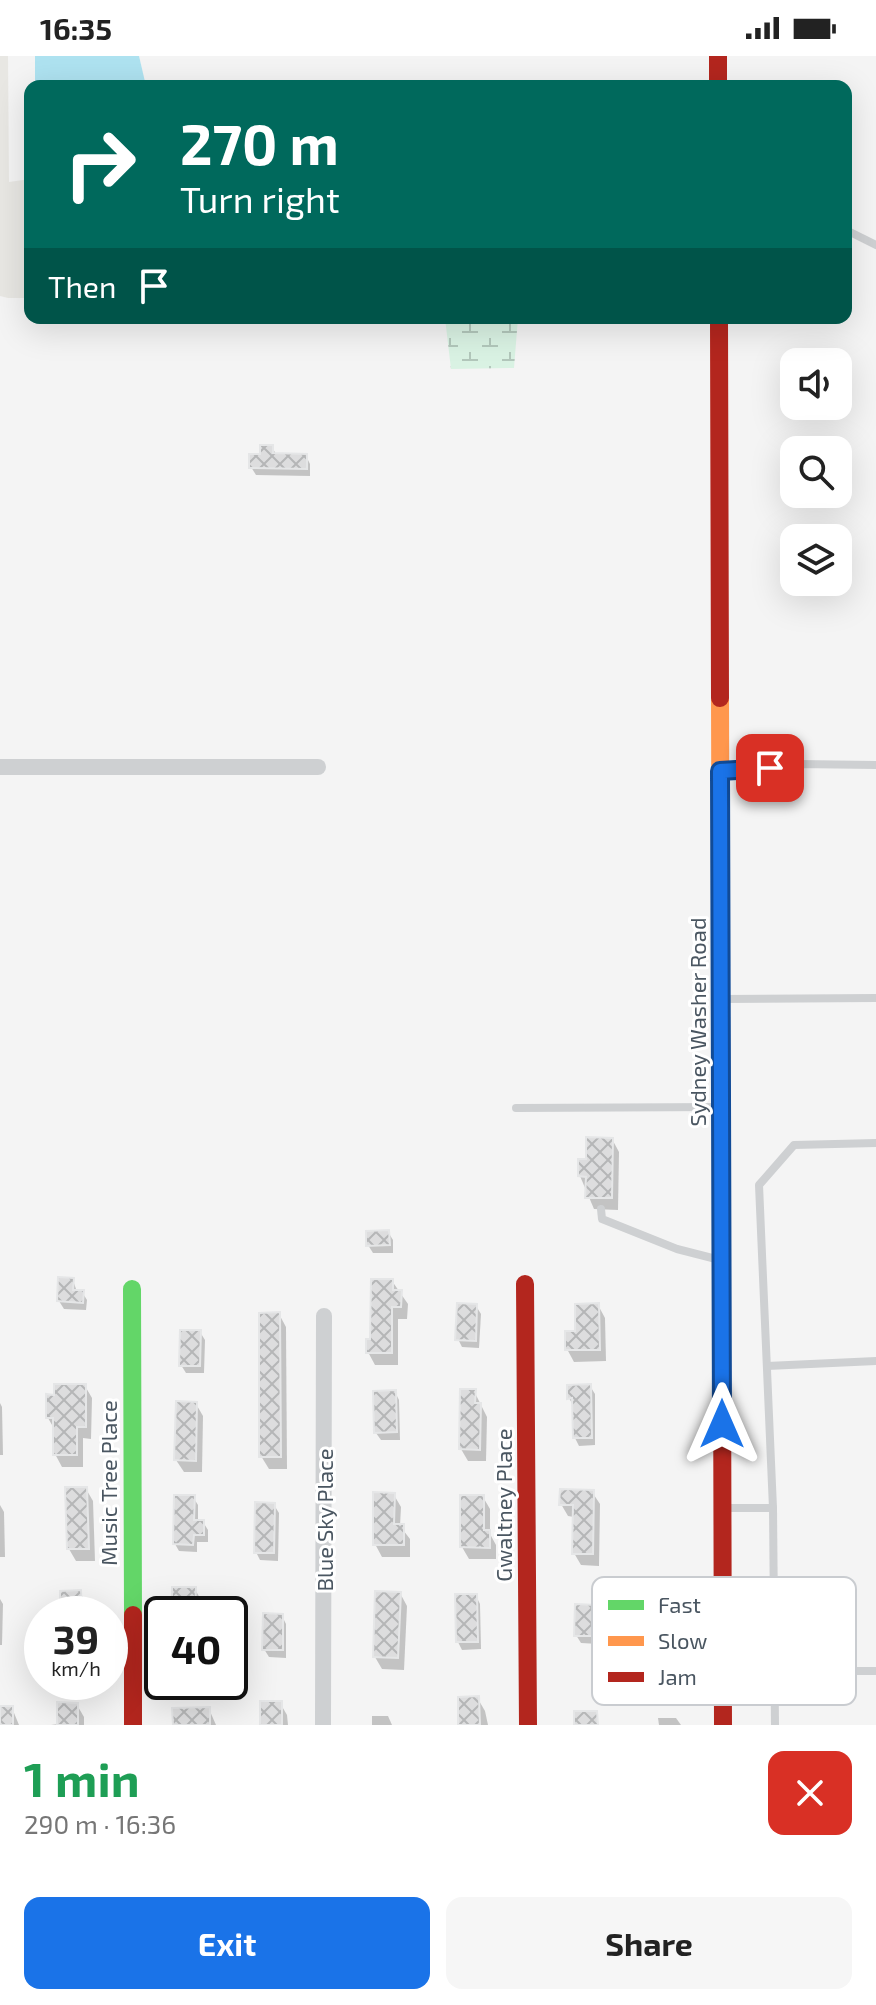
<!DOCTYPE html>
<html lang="en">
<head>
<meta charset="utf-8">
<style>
  :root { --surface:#fff; --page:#f6f6f6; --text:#222; --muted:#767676; --accent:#1a73e8 }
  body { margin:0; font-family:"Exo 2",sans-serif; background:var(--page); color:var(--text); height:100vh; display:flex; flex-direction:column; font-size:30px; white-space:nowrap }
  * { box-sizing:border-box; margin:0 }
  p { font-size:26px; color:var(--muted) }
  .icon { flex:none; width:44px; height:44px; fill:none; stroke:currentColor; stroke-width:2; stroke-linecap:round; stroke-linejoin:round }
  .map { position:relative; height:1669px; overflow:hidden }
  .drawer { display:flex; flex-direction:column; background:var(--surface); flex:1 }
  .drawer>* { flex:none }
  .guide { position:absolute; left:24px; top:24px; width:828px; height:244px; border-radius:16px; box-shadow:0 8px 32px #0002; background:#00695c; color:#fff; overflow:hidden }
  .controls { position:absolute; left:780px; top:292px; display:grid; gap:16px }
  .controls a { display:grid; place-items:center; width:72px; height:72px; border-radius:16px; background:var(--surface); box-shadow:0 8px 32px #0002; font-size:40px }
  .speed { position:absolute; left:24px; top:1540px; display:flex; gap:16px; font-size:40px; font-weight:700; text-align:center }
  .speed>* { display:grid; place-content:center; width:104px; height:104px; border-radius:50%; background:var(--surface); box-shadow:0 8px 32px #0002; line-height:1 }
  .speed small { font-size:20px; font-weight:400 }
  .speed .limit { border:4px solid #111; border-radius:12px; background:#fff; color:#111 }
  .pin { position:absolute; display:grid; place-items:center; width:68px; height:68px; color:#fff; margin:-34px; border-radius:16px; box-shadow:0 4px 12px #0006 }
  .me { position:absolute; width:88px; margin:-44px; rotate:0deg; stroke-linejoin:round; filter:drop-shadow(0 0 6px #0008) }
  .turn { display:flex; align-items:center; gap:28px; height:168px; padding:0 24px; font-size:36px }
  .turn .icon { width:104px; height:104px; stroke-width:2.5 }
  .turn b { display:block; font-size:56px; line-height:68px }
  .then { display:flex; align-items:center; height:76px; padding:0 24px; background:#0003; gap:16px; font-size:30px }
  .round { display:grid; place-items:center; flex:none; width:84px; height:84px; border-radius:16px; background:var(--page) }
  .headline { display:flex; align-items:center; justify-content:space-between; height:136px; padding:0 24px }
  h1 { font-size:48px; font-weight:700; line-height:60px; color:#1e9e55 }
  .action { display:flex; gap:16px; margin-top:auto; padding:16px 24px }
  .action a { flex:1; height:92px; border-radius:16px; background:var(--accent); color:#fff; font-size:32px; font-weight:700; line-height:92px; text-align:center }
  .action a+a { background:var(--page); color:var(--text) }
  .status { display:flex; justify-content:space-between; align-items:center; height:56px; padding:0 40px; background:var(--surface); direction:ltr }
  .status svg { height:22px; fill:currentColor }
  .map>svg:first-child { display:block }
</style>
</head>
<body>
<div class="status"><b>16:35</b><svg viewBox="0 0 49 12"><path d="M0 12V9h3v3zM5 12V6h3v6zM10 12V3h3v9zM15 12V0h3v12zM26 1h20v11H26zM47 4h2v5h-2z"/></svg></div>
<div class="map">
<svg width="876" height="1669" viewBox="0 0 876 1669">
  <defs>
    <pattern id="wetland-marsh" width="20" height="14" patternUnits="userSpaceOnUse" patternTransform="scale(2)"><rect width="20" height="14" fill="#d9f2e3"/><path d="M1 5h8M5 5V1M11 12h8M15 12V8" fill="none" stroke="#b2c7bb"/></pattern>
    <pattern id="building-cross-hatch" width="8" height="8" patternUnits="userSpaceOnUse" patternTransform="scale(2)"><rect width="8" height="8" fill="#ddddde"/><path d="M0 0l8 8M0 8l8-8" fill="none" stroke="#b5b6b7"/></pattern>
  </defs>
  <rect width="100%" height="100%" fill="#f4f4f4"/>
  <path fill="#e8e7e3" d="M 0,0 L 8,0 L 9,126 L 30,123 L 30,242 L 8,242 L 0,240 Z"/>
  <path fill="url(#wetland-marsh)" d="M 445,262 L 518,262 L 514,312 L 451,313 Z"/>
  <path fill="#aee2f0" d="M 35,0 L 139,0 L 146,30 L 35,30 Z"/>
  <g fill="#0003">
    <path d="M 272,391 L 277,400 L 306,400 L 310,408 L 310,420 L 256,419 L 251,411 Z"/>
    <path d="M 612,1083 L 619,1096 L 618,1154 L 594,1153 L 580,1120 L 588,1105 Z"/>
    <path d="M 388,1176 L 393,1184 L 393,1197 L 373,1197 L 368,1189 Z"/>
    <path d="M 73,1224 L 77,1236 L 82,1236 L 87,1244 L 86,1254 L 64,1253 L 59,1245 Z"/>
    <path d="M 392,1225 L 408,1248 L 407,1263 L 398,1263 L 398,1309 L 375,1309 L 368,1296 Z"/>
    <path d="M 598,1249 L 605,1262 L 606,1305 L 574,1306 L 567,1293 Z"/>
    <path d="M 476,1250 L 481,1258 L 479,1292 L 462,1291 L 458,1283 Z"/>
    <path d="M 279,1258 L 286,1271 L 287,1413 L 269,1413 L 261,1400 Z"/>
    <path d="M 200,1276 L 205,1284 L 204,1317 L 186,1317 L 181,1309 Z"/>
    <path d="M 85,1330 L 92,1342 L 91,1383 L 83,1382 L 83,1411 L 62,1411 L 55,1398 L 55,1374 L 48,1362 L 56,1341 Z"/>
    <path d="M 590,1330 L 595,1338 L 595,1389 L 579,1390 L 575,1382 L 574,1351 L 569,1342 Z"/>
    <path d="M 474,1335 L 487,1361 L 486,1405 L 468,1405 L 461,1393 Z"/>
    <path d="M 395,1336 L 399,1344 L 400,1384 L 381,1384 L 376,1377 Z"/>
    <path d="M 0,1347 L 2,1351 L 3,1399 L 0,1399 Z"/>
    <path d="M 196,1348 L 203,1360 L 202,1416 L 184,1416 L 176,1404 Z"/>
    <path d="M 86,1433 L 93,1445 L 95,1505 L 76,1505 L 69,1493 Z"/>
    <path d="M 592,1436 L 600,1448 L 599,1510 L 581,1509 L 574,1497 L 574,1461 L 568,1460 L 561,1448 Z"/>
    <path d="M 394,1439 L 401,1451 L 400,1470 L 410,1483 L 410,1501 L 382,1501 L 375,1488 Z"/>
    <path d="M 193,1441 L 198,1449 L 198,1466 L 203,1466 L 208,1474 L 208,1486 L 197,1486 L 197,1496 L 179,1495 L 175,1488 Z"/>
    <path d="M 483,1441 L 490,1453 L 490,1478 L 496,1489 L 496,1503 L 469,1503 L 462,1491 Z"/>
    <path d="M 0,1449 L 4,1456 L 5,1501 L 0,1501 Z"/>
    <path d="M 274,1449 L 279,1457 L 278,1505 L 260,1504 L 256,1496 Z"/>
    <path d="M 195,1533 L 202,1546 L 201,1558 L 175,1558 Z"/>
    <path d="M 80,1536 L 87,1549 L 87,1558 L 62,1558 Z"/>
    <path d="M 400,1537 L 407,1550 L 404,1614 L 382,1613 L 375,1601 Z"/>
    <path d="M 476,1540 L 480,1548 L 481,1593 L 462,1594 L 458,1586 Z"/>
    <path d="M 0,1543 L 3,1548 L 2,1589 L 0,1589 Z"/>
    <path d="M 595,1551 L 599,1559 L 599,1588 L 581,1587 L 576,1579 Z"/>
    <path d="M 282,1560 L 286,1568 L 286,1602 L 269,1601 L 264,1593 Z"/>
    <path d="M 478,1643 L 485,1655 L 488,1669 L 460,1669 Z"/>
    <path d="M 280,1647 L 287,1659 L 288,1669 L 262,1669 Z"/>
    <path d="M 77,1649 L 84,1661 L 84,1669 L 51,1669 L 59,1668 Z"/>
    <path d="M 0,1650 L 1,1652 L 12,1652 L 19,1669 L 0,1669 Z"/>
    <path d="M 209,1653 L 216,1669 L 175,1669 Z"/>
    <path d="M 372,1660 L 388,1660 L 392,1669 L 372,1669 Z"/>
    <path d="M 658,1662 L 676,1662 L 681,1669 L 659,1669 Z"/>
  </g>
  <g fill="url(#building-cross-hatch)" stroke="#e5e6e7" stroke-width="2">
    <path d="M 260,389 L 273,389 L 273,397 L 307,398 L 307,413 L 249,412 L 249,398 L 260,398 Z"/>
    <path d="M 586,1081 L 613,1082 L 612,1142 L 585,1142 L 586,1121 L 578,1120 L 578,1103 L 586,1103 Z"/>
    <path d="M 389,1174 L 390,1189 L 366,1190 L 366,1175 Z"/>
    <path d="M 58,1221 L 74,1222 L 73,1234 L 84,1234 L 83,1247 L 57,1245 Z"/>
    <path d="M 371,1223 L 393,1223 L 393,1234 L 402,1234 L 401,1251 L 392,1251 L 392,1297 L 366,1297 L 366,1283 L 370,1283 Z"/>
    <path d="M 457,1247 L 477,1248 L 476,1285 L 455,1284 Z"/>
    <path d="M 599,1247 L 600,1294 L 565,1294 L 565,1275 L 575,1275 L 575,1248 Z"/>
    <path d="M 280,1256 L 281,1401 L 259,1401 L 259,1257 Z"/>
    <path d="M 180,1274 L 201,1274 L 200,1310 L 179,1310 Z"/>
    <path d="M 54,1328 L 86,1328 L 86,1371 L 77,1371 L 77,1399 L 53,1399 L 53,1362 L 46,1362 L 46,1338 L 54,1339 Z"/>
    <path d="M 591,1328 L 592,1382 L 573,1382 L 572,1342 L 567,1343 L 567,1329 Z"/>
    <path d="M 460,1333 L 476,1333 L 475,1347 L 481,1347 L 480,1394 L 459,1393 Z"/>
    <path d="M 396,1334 L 397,1376 L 374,1377 L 373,1335 Z"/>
    <path d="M 176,1345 L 197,1346 L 196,1405 L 174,1404 Z"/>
    <path d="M 65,1431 L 87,1431 L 89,1493 L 67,1493 Z"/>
    <path d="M 560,1433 L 594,1434 L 593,1498 L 572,1498 L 573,1449 L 559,1449 Z"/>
    <path d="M 373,1436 L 395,1437 L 394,1468 L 404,1468 L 404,1489 L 373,1489 Z"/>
    <path d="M 174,1439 L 195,1439 L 194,1464 L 204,1464 L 204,1479 L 194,1479 L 193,1489 L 173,1488 Z"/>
    <path d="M 460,1439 L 484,1439 L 484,1474 L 490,1474 L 490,1492 L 460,1491 Z"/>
    <path d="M 255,1446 L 275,1447 L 274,1497 L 254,1497 Z"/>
    <path d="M 172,1531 L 196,1531 L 195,1558 L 172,1558 Z"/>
    <path d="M 81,1534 L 82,1558 L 60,1558 L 60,1535 Z"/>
    <path d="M 375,1535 L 401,1536 L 398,1602 L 373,1601 Z"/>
    <path d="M 455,1538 L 477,1538 L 478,1586 L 456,1586 Z"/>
    <path d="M 575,1548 L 596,1549 L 595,1580 L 574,1580 Z"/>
    <path d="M 263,1557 L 283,1558 L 283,1594 L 262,1594 Z"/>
    <path d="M 479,1640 L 480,1669 L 458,1669 L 458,1641 Z"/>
    <rect x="260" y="1645" width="22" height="24"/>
    <path d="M 57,1646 L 78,1647 L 78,1669 L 57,1669 Z"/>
    <rect x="0" y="1650" width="13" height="19"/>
    <path d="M 210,1651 L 210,1669 L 173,1669 L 172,1652 Z"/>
    <path d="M 574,1655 L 597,1655 L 598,1669 L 574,1669 Z"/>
  </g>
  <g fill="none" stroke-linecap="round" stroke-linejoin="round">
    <g stroke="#ced0d2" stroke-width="8">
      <path d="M 846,174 L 876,189"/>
      <path d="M 721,715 L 797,708 L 876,709"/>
      <path d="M 722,943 L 876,942"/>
      <path d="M 516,1052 L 721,1051"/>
      <path d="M 601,1153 L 602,1163 L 677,1193 L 720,1204"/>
      <path d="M 767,1310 L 876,1305"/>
      <path d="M 723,1452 L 773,1452 L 759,1129 L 794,1089 L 876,1087"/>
      <path d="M 773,1452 L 775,1669"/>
      <path d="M 775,1615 L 876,1615"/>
    </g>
    <g stroke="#ced0d2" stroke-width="16">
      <path d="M 0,711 L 318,711"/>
      <path d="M 323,1669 L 324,1260"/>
    </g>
    <path stroke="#63d668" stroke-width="18" d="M 132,1233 L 133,1559"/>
    <path stroke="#ff974d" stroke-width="18" d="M 720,642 L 722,1290"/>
    <g stroke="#b3261e" stroke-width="18">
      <path d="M 718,0 L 718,30"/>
      <path d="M 719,262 L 720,642"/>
      <path d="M 525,1228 L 528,1669"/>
      <path d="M 722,1290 L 723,1669"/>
      <path d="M 133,1559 L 133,1669"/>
    </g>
  </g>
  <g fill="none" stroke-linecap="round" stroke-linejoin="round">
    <g stroke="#114b97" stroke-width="20">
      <path id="route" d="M 722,1368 L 720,715 L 770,712"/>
    </g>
    <use href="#route" stroke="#1a73e8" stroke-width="14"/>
  </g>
  <g text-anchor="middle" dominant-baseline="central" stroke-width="6" stroke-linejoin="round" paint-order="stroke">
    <g font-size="22" fill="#4a5661" stroke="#fff">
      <text transform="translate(697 966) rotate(-90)">Sydney Washer Road</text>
      <text transform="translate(108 1427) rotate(-90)">Music Tree Place</text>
      <text transform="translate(503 1449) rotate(-90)">Gwaltney Place</text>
      <text transform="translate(324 1464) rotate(-90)">Blue Sky Place</text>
    </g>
  </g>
  <rect x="592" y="1521" width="264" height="128" rx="12" fill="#fff" stroke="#c9ccd0" stroke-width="2"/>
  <rect x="608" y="1544" width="36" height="10" fill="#63d668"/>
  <rect x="608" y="1580" width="36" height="10" fill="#ff974d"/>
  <rect x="608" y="1616" width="36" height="10" fill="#b3261e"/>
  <g font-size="22" fill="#4a5661">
    <text x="658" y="1557">Fast</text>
    <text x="658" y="1593">Slow</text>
    <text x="658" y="1629">Jam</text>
  </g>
</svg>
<div class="controls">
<a><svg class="icon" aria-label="sound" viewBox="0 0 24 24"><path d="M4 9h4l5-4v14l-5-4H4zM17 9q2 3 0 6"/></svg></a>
<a><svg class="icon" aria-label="search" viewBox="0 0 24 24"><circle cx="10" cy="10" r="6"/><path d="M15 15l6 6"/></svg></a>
<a><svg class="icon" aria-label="layers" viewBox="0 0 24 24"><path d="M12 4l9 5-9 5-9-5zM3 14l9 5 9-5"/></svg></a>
</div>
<div class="speed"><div>39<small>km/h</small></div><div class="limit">40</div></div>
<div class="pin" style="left:770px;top:712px;background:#d93025"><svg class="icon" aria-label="arrive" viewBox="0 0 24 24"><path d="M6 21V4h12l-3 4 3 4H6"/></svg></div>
<svg class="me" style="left:722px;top:1368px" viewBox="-20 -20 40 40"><path d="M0-17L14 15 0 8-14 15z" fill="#1a73e8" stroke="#fff" stroke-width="4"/></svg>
<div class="guide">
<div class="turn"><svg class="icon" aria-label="right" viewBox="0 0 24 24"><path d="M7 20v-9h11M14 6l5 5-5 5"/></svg><div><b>270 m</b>Turn right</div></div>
<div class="then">Then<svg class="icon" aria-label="arrive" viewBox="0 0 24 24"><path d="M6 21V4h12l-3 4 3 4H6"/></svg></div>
</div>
</div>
<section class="drawer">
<div class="headline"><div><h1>1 min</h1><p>290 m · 16:36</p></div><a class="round" style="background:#d93025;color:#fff"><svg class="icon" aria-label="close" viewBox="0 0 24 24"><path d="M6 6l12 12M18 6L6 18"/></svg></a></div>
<div class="action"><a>Exit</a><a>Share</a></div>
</section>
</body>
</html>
